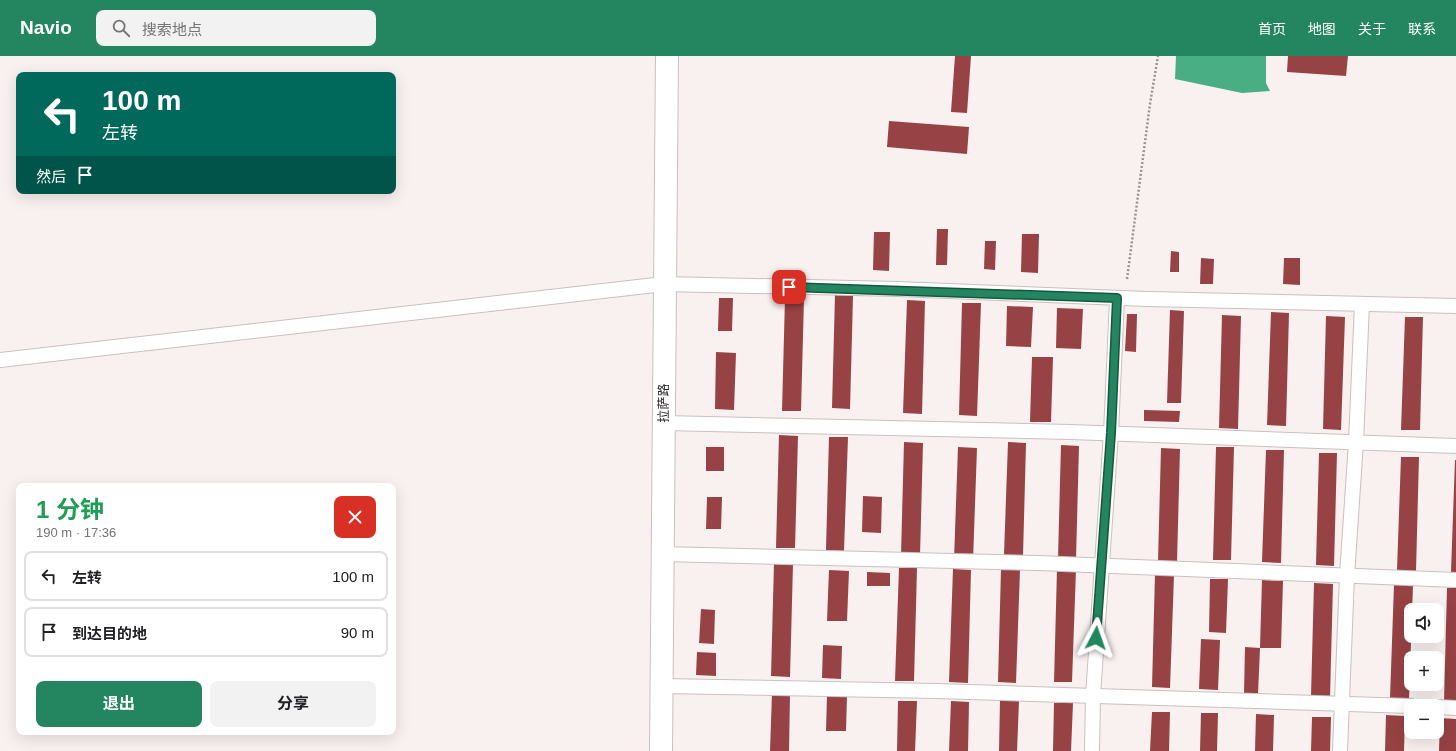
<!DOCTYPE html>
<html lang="zh">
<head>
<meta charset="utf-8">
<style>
  :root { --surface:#fff; --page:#f2f2f2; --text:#202124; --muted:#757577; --line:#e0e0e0; --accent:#238660 }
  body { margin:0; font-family:Arial,"Noto Sans SC",sans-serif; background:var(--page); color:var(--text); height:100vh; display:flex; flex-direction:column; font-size:15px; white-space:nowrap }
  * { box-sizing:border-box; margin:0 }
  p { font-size:13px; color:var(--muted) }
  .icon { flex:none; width:22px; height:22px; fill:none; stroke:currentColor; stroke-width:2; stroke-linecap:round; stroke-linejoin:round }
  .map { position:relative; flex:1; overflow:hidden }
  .drawer { position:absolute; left:16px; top:427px; width:380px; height:252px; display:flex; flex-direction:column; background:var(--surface); border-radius:8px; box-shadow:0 4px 16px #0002 }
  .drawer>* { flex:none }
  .banner { position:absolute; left:16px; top:16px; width:380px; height:122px; border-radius:8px; box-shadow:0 4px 16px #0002; background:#00695c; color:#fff; overflow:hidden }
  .tools { position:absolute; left:1404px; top:547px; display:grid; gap:8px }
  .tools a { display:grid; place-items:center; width:40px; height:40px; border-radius:8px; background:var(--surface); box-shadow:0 4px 16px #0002; font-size:20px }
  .pin { position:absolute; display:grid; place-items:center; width:34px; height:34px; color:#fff; margin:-17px; border-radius:8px; box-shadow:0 2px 6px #0006 }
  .me { position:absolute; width:44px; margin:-22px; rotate:4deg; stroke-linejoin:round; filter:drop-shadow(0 0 3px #0008) }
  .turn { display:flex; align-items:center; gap:14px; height:84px; padding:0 20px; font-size:18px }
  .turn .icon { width:52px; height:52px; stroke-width:2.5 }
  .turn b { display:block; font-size:28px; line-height:34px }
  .then { display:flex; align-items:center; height:38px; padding:0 20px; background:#0003; gap:8px; font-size:15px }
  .round { display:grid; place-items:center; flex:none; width:42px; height:42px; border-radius:8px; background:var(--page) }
  .headline { display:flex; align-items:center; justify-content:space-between; height:68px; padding:0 20px }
  h1 { font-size:24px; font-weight:700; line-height:30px; color:#1e9e55 }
  .button { display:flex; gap:8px; margin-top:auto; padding:8px 20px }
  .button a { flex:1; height:46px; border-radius:8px; background:var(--accent); color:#fff; font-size:16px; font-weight:700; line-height:46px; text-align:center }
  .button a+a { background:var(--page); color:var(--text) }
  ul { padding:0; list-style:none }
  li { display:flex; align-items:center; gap:12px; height:50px; margin:0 8px 6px; padding:0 12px; border:2px solid var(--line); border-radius:8px }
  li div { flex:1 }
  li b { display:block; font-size:15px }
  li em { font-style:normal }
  header { display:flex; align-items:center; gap:24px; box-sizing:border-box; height:56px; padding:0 20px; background:var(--accent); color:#fff }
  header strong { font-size:19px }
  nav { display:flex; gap:22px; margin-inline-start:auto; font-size:14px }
  .search { width:280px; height:36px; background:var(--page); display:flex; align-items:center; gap:10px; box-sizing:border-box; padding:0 14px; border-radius:8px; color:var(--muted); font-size:15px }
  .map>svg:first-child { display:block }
</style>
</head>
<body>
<header>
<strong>Navio</strong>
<div class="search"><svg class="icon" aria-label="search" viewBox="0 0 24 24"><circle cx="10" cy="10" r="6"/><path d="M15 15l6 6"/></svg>搜索地点</div>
<nav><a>首页</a><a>地图</a><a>关于</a><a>联系</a></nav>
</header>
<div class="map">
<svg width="1456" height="695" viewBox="0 0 1456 695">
  <rect width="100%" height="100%" fill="#f9f0f0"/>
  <path fill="#4aae84" d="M 1176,0 L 1266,0 L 1266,27 L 1270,35 L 1242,37 L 1175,23 Z"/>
  <g fill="#974245">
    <path d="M 955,0 L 971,0 L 967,57 L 951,56 Z"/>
    <path d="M 1288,0 L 1348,0 L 1346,20 L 1287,16 Z"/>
    <path d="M 889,65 L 969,71 L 967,98 L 887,91 Z"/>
    <path d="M 937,173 L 948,173 L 947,209 L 936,209 Z"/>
    <path d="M 874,176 L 890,176 L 889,215 L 873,214 Z"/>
    <path d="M 1022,178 L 1039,178 L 1038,217 L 1021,216 Z"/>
    <path d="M 985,185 L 996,185 L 995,214 L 984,213 Z"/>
    <path d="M 1171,195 L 1179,196 L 1179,216 L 1170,216 Z"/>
    <path d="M 1201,202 L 1214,203 L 1213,228 L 1200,228 Z"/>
    <path d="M 1284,202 L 1300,202 L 1300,229 L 1283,228 Z"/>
    <path d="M 835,239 L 853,240 L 850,353 L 832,352 Z"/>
    <path d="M 719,242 L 733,242 L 732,275 L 718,275 Z"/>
    <path d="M 785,242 L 804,242 L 801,355 L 782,355 Z"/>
    <path d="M 907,244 L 925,245 L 922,358 L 903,357 Z"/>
    <path d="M 962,247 L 981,247 L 977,360 L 959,359 Z"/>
    <path d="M 1007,250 L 1033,251 L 1031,291 L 1006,290 Z"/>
    <path d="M 1057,252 L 1083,253 L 1081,293 L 1056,292 Z"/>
    <path d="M 1170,254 L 1184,255 L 1181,347 L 1167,347 Z"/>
    <path d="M 1271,256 L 1289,257 L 1286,370 L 1267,369 Z"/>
    <path d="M 1127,258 L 1137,258 L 1136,296 L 1125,295 Z"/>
    <path d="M 1222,259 L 1241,260 L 1238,373 L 1219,372 Z"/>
    <path d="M 1326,260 L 1345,261 L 1341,374 L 1323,373 Z"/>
    <path d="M 1405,261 L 1423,261 L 1420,374 L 1401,374 Z"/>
    <path d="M 716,296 L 736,297 L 734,354 L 715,353 Z"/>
    <path d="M 1032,301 L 1053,301 L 1051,366 L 1030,366 Z"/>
    <path d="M 1144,354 L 1180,355 L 1179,366 L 1144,365 Z"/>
    <path d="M 779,379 L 798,380 L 795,492 L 776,492 Z"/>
    <path d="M 829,381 L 848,381 L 844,495 L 826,494 Z"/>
    <path d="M 904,386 L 923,387 L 920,500 L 901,499 Z"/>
    <path d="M 1008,386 L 1026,387 L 1023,500 L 1004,499 Z"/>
    <path d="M 1061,389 L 1079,390 L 1076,503 L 1058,502 Z"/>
    <rect x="706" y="391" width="18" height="24"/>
    <path d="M 958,391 L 977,392 L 973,505 L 954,504 Z"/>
    <path d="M 1216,391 L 1234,391 L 1231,504 L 1213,504 Z"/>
    <path d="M 1161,392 L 1180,393 L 1177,506 L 1158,505 Z"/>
    <path d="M 1266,394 L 1284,394 L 1281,507 L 1262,506 Z"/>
    <path d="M 1319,397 L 1337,397 L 1334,510 L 1316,509 Z"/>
    <path d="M 1401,401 L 1419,401 L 1416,515 L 1397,514 Z"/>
    <path d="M 1455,404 L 1456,404 L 1456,516 L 1451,516 Z"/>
    <path d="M 863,440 L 882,441 L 881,477 L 862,476 Z"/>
    <path d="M 707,441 L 722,441 L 721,473 L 706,473 Z"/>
    <path d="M 774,507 L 793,508 L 790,621 L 771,620 Z"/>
    <path d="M 899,512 L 917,512 L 914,625 L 895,625 Z"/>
    <path d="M 953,513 L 971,514 L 968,627 L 949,626 Z"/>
    <path d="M 1001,513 L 1020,514 L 1016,627 L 998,626 Z"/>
    <path d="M 1057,513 L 1076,513 L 1072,626 L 1054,626 Z"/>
    <path d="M 829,514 L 849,515 L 847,565 L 827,565 Z"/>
    <path d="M 867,516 L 890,517 L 890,530 L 867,530 Z"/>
    <path d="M 1155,518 L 1174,519 L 1170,632 L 1152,631 Z"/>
    <path d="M 1210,523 L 1228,523 L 1226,577 L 1209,576 Z"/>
    <path d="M 1262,524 L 1283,525 L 1281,592 L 1260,592 L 1258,638 L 1244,638 L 1245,591 L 1260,592 Z"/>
    <path d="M 1314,527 L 1333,528 L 1330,641 L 1311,640 Z"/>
    <path d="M 1394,529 L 1413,529 L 1409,643 L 1390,642 Z"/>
    <path d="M 1447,532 L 1456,532 L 1456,645 L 1444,645 Z"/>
    <path d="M 701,553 L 715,554 L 714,588 L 699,587 Z"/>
    <path d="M 1201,583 L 1220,584 L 1218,634 L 1199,633 Z"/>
    <path d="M 823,589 L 842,590 L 841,623 L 822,622 Z"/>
    <path d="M 697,596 L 716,597 L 716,620 L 696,619 Z"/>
    <path d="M 772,637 L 790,638 L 789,695 L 770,695 Z"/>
    <path d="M 827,640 L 847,640 L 846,675 L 826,675 Z"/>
    <path d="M 1000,644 L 1019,645 L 1017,695 L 999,695 Z"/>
    <path d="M 898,645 L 917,645 L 915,695 L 897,695 Z"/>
    <path d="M 951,645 L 969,646 L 968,695 L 949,695 Z"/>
    <path d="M 1054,647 L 1073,647 L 1071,695 L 1053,695 Z"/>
    <path d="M 1152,656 L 1170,656 L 1169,695 L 1150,695 Z"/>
    <path d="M 1201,657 L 1218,657 L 1217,695 L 1200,695 Z"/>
    <path d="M 1256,658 L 1274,659 L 1273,695 L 1255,695 Z"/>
    <path d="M 1386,659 L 1405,660 L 1404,695 L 1385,695 Z"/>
    <path d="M 1312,661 L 1331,661 L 1330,695 L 1311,695 Z"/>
    <path d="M 1440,662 L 1456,663 L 1456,695 L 1439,695 Z"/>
  </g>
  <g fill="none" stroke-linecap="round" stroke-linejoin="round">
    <g stroke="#c9c0bf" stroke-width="16">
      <g id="lane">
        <path d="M 0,304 L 664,228 L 898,233 L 1147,243 L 1456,250"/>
        <path d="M 663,367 L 1070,376 L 1456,390"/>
        <path d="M 662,498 L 1038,507 L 1456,524"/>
        <path d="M 661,630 L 936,635 L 1411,650"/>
        <path d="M 1437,651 L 1456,652"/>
        <path d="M 1092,695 L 1093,640 L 1111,377 L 1117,242"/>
        <path d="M 1340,695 L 1347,520 L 1356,386 L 1362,248"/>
      </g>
    </g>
    <g stroke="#c9c0bf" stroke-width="24">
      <path id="secondary" d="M 661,695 L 667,0"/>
    </g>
    <path stroke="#999393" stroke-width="2.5" stroke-dasharray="2 2" stroke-linecap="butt" d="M 1127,223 L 1150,48 L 1158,0"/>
    <use href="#lane" stroke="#fff" stroke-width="14"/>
    <use href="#secondary" stroke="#fff" stroke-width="22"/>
  </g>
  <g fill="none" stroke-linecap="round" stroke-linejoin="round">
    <g stroke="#17573e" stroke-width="10">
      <path id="route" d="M 789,231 L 1117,242 L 1111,377 L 1096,582"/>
    </g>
    <use href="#route" stroke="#238660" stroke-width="7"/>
  </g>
  <g text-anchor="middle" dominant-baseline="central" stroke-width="4" stroke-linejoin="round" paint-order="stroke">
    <g font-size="13" fill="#2c2928" stroke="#fff">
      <text transform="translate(663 347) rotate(-90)">拉萨路</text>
    </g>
  </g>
</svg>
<div class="tools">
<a><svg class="icon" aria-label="sound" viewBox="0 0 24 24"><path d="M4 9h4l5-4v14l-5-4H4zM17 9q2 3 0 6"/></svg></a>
<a>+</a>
<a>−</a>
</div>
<div class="pin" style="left:789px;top:231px;background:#d93025"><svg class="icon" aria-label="arrive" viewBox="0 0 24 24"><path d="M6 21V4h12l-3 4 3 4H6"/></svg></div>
<svg class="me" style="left:1096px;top:582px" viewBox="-20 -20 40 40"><path d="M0-17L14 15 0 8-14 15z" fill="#238660" stroke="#fff" stroke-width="4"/></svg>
<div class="banner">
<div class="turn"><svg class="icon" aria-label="left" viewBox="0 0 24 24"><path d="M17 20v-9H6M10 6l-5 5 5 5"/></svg><div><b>100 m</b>左转</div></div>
<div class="then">然后<svg class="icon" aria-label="arrive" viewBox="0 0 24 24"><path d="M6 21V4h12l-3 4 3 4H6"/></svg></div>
</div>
<section class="drawer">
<div class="headline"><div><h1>1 分钟</h1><p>190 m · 17:36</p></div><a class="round" style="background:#d93025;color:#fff"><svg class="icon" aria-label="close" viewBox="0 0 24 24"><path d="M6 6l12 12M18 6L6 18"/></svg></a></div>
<ul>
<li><svg class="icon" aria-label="left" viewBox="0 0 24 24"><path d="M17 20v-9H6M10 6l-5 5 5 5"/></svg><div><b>左转</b></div><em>100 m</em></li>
<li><svg class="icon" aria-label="arrive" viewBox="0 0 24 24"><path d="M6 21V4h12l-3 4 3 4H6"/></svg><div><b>到达目的地</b></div><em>90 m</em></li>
</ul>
<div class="button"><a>退出</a><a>分享</a></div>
</section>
</div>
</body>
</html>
